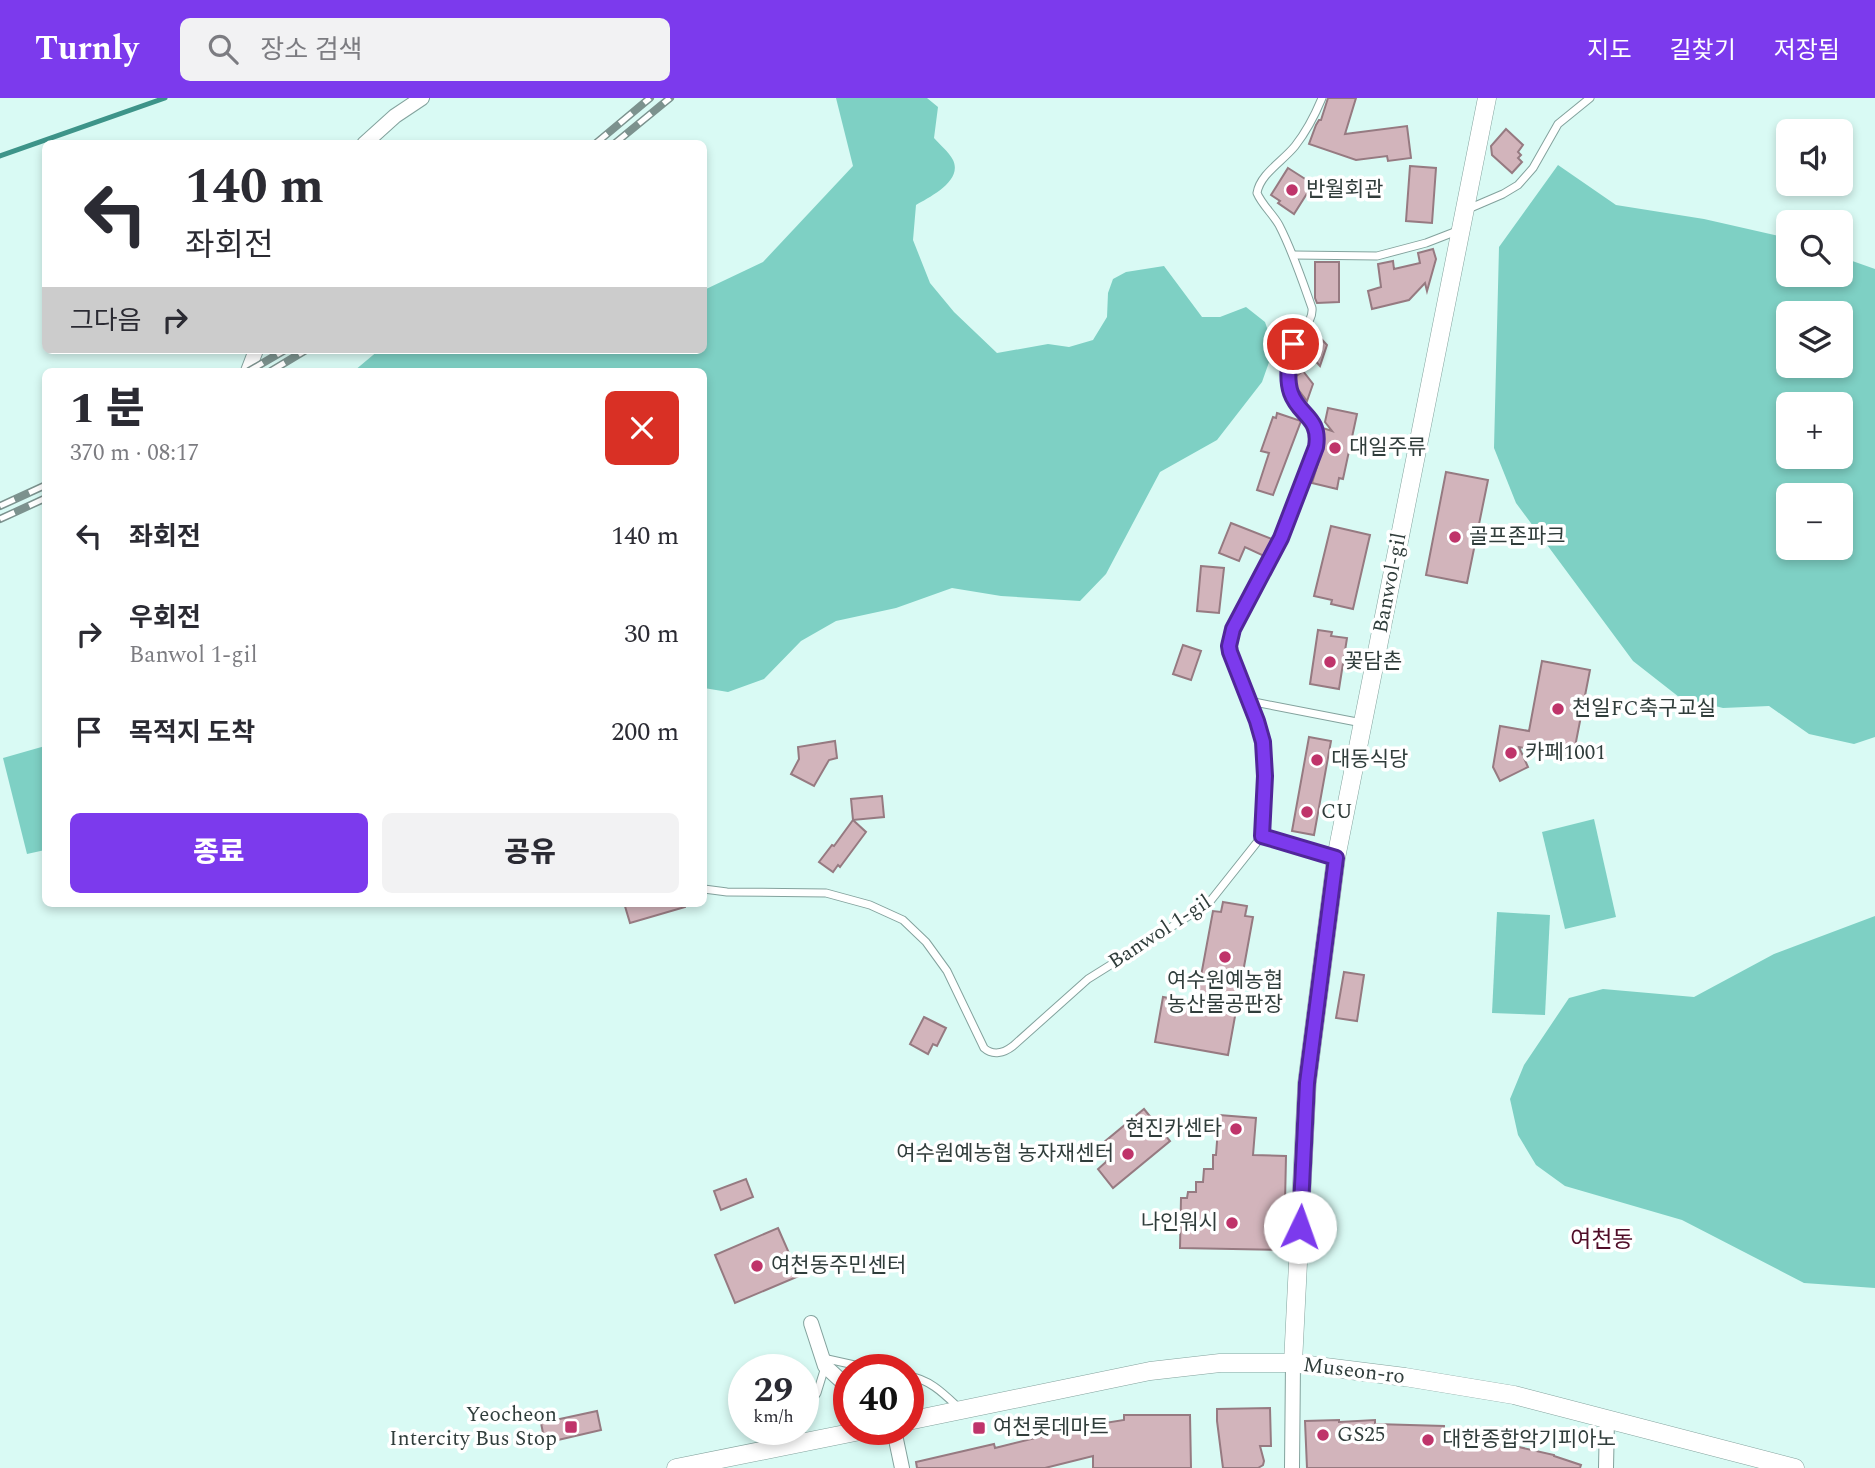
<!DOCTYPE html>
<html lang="ko">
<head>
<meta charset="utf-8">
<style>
  :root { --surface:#fff; --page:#f2f2f3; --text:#2b2b33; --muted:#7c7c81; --accent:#7c3aed }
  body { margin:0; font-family:Spectral,"Noto Sans KR",serif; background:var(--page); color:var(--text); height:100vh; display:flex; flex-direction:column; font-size:26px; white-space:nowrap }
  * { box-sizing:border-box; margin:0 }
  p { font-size:23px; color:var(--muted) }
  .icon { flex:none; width:38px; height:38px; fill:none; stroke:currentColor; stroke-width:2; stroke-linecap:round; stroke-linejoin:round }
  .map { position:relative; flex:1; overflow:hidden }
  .details { position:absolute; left:42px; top:270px; width:665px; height:539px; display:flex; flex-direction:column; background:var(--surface); border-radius:10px; box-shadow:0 4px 10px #0003 }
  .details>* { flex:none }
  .guide { position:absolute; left:42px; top:42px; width:665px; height:214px; border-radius:10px; box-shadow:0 4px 10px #0003; background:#fff; color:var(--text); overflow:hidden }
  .buttons { position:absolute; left:1776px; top:21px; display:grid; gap:14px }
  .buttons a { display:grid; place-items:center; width:77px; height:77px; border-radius:10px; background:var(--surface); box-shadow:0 4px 10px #0003; font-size:35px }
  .speed { position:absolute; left:728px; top:1256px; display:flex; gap:14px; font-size:35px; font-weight:700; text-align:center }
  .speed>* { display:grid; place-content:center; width:91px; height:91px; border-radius:50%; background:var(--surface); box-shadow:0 4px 10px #0003; line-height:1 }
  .speed small { font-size:18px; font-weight:400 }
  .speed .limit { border:10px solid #d22; background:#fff; color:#111 }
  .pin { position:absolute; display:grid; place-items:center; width:60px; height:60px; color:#fff; margin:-30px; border:4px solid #fff; border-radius:50%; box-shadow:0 2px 7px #0007 }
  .me { position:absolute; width:77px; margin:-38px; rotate:3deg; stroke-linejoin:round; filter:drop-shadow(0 0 5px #0008) }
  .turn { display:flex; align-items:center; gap:24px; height:147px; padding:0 28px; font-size:32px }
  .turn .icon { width:91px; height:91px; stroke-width:2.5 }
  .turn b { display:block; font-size:49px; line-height:60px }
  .then { display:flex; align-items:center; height:66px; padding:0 28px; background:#0003; gap:14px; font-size:26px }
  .round { display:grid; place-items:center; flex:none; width:74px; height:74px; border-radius:10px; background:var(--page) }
  .summary { display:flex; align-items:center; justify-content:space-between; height:119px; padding:0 28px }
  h1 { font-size:42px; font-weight:800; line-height:52px }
  .cta { display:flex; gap:14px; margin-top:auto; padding:14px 28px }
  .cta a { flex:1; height:80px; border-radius:10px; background:var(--accent); color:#fff; font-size:28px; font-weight:800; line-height:80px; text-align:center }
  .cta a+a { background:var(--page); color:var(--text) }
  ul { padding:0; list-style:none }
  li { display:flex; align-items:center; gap:21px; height:98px; padding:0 28px }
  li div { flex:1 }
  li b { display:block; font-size:26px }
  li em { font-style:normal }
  header { display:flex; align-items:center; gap:42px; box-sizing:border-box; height:98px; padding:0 35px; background:var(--accent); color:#fff }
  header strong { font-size:33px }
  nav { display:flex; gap:38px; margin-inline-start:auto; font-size:24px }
  .search { width:490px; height:63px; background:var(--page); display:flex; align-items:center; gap:18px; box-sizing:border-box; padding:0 24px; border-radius:10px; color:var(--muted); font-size:26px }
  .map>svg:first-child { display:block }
</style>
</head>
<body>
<header>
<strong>Turnly</strong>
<div class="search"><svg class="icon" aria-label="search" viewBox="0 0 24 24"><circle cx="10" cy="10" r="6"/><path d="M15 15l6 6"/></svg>장소 검색</div>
<nav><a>지도</a><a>길찾기</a><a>저장됨</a></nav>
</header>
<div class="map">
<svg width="1875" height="1370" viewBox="0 0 1875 1370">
  <rect width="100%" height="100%" fill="#d9faf4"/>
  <g fill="#7ed0c4" fill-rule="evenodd">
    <path d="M 836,0 L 927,0 L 938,9 L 934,40 C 939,46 949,54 953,62 C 963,83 930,99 916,107 L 913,142 L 930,185 L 954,214 L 997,255 L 1048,246 L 1069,249 L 1093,242 L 1107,219 L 1108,195 L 1113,181 L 1126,174 L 1164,168 L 1202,219 L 1220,219 L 1246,209 L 1265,224 L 1274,250 L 1262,284 L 1217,342 L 1160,374 L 1106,476 L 1080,503 L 1001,498 L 952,490 L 896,510 L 836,523 L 801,543 L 764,581 L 728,594 L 704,590 L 704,273 L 354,273 L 379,252 L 704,252 L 704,192 L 763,164 L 853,68 Z"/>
    <path d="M 1558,67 L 1616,107 L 1704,121 L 1788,140 L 1788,177 L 1841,177 L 1841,159 L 1875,171 L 1875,639 L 1854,646 L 1809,636 L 1769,608 L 1723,610 L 1679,599 L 1633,563 L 1516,405 L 1494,350 L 1499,149 ZM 1788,215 L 1841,215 L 1841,268 L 1788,268 ZM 1841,306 L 1841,359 L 1788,359 L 1788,306 ZM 1841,397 L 1841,450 L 1788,450 L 1788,397 Z"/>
    <path d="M 45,648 L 45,752 L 27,756 L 3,660 Z"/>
    <path d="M 1594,721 L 1616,819 L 1565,831 L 1542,734 Z"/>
    <path d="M 1497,814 L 1550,817 L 1545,917 L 1492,915 Z"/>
    <path d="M 1875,818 L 1875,1190 L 1804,1185 L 1682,1122 L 1565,1088 L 1536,1067 L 1518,1037 L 1510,1001 L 1524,967 L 1569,900 L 1603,891 L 1694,899 L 1774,856 Z"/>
  </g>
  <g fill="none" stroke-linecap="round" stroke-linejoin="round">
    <path stroke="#3d9489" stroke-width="5" d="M 0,58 L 165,0"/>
  </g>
  <g fill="#d2b4bb" stroke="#967a81" stroke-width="2">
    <path d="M 1328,0 L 1356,0 L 1345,36 L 1407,28 L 1411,60 L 1388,63 L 1387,58 L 1356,62 L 1309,46 L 1316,27 L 1319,22 L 1321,22 Z"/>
    <path d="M 1506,31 L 1523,47 L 1518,54 L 1521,57 L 1518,60 L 1522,64 L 1512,75 L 1492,57 L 1491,48 Z"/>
    <path d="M 1410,68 L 1436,70 L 1432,125 L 1406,123 Z"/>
    <path d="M 1288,70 L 1313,86 L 1294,116 L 1278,105 L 1280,103 L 1271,97 Z"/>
    <path d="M 1433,151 L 1436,161 L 1427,193 L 1425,185 L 1409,202 L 1372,211 L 1368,193 L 1381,189 L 1378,166 L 1393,163 L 1394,171 L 1420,165 L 1418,155 Z"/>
    <path d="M 1315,164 L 1339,164 L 1339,204 L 1317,205 L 1315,200 Z"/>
    <path d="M 1314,233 L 1327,247 L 1320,268 L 1301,247 Z"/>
    <path d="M 1303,273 L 1313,286 L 1307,303 L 1297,290 L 1296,285 L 1295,279 Z"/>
    <path d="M 1328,310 L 1357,316 L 1343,381 L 1339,380 L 1337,391 L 1312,385 L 1322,352 L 1323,330 L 1332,333 L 1325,324 Z"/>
    <path d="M 1277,315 L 1301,323 L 1273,397 L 1257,392 L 1269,355 L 1261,353 L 1273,319 L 1276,320 Z"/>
    <path d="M 1446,374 L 1488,382 L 1467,485 L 1426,477 Z"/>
    <path d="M 1231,425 L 1272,441 L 1264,458 L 1245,449 L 1239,463 L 1219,455 Z"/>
    <path d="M 1331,428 L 1370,437 L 1353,511 L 1331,506 L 1332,502 L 1314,498 Z"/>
    <path d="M 1201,468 L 1224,470 L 1219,515 L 1197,513 Z"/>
    <path d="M 1318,532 L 1332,534 L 1331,538 L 1347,540 L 1339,591 L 1310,586 Z"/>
    <path d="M 1183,547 L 1201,553 L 1191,582 L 1173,576 Z"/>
    <path d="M 1542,563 L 1590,572 L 1573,659 L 1519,649 L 1528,669 L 1500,683 L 1493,669 L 1500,628 L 1529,633 Z"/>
    <path d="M 1309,639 L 1331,643 L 1314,737 L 1292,733 Z"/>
    <path d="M 835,643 L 837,660 L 829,662 L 814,688 L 791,676 L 799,661 L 798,649 Z"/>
    <path d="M 882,698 L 884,719 L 853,722 L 851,701 Z"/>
    <path d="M 853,722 L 866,734 L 840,769 L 838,767 L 833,774 L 819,764 L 832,747 L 834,748 Z"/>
    <path d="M 1223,804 L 1247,808 L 1245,818 L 1253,819 L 1228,957 L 1155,944 L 1163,899 L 1196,905 L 1213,813 L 1221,814 Z"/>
    <path d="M 624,805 L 685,805 L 685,809 L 630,825 Z"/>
    <path d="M 1344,874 L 1364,877 L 1357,923 L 1336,920 Z"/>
    <path d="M 924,919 L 946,930 L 937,948 L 933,946 L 928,956 L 910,946 Z"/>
    <path d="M 1144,1011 L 1170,1043 L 1113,1090 L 1098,1071 L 1107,1063 L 1097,1050 Z"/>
    <path d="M 1219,1017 L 1256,1020 L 1253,1057 L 1286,1058 L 1284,1152 L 1180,1150 L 1181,1100 L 1187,1100 L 1188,1094 L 1196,1094 L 1196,1084 L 1203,1084 L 1204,1071 L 1213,1071 L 1213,1057 L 1216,1057 Z"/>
    <path d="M 746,1081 L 753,1099 L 721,1112 L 714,1093 Z"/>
    <path d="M 778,1130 L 799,1178 L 735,1205 L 715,1157 Z"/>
    <path d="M 1270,1310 L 1271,1348 L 1260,1348 L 1264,1363 L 1263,1367 L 1258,1370 L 1223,1370 L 1217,1323 L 1217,1311 Z"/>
    <path d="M 597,1313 L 601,1332 L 545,1345 L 541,1325 Z"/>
    <path d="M 1124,1317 L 1190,1317 L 1191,1370 L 1093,1370 L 1093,1358 L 1045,1370 L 917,1370 L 916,1364 L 994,1346 L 995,1350 L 1080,1329 L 1124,1322 Z"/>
    <path d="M 1339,1322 L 1339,1324 L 1375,1322 L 1375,1326 L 1444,1328 L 1444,1335 L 1483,1338 L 1482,1346 L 1510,1347 L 1554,1357 L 1554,1358 L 1581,1367 L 1580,1370 L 1307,1370 L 1305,1323 Z"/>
  </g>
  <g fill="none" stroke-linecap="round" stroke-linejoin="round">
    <g stroke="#83a29d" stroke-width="9">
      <g id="service">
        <path d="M 1468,111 L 1503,96 L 1518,87 L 1533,70 L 1558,26 L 1590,0"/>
        <path d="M 1294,157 L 1377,158 L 1426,145 L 1457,133"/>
        <path d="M 1249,603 L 1362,625"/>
        <path d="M 1262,738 L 1336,760"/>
        <path d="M 704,791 L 727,794 L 826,795 L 870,807 L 903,822 L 926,844 L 947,873 L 984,950 C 993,958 1004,955 1013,948 L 1088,881 L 1208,806 L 1262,738 L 1265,678 L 1263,644 L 1257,623 L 1230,553 L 1230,542 L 1233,532 C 1249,502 1266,472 1280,441 C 1290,420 1298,398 1306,376 C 1311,364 1319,348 1317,335 C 1315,321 1300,311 1294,299 C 1288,289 1289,274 1290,262 C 1291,240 1314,227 1312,210 C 1302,182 1293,154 1279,127 C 1273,116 1262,107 1257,95 C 1260,76 1283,63 1295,48 C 1306,34 1315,17 1322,0"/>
        <path d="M 823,1260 L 877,1272"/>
        <path d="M 908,1278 C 930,1281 945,1297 960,1311"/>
        <path d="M 803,1316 L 817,1295 L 825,1269"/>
        <path d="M 768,1347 L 786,1332"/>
      </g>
    </g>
    <g stroke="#83a29d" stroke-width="16">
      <g id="minor">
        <path d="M 364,46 L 395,18 L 422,0"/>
        <path d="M 248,273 L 256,252"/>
        <path d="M 811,1225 L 825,1268 L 849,1290"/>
        <path d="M 894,1332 L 902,1370"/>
        <path d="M 1292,1370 L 1293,1265"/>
        <path d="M 1606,1370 L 1607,1321"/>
      </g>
    </g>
    <g stroke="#83a29d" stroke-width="19">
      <g id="tertiary">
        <path d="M 1293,1265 L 1307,985 L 1336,760 L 1487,0"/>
        <path d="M 908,1323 L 1150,1273 L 1220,1265 L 1293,1265 L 1405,1279 L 1514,1297 L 1795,1370"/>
        <path d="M 676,1370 L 865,1332"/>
      </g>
    </g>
    <use href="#service" stroke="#fff" stroke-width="7"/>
    <use href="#minor" stroke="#fff" stroke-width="14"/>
    <use href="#tertiary" stroke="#fff" stroke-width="18"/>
    <g stroke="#7c928e" stroke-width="8">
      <g id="rail">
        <path d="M 595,46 L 650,0"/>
        <path d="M 614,46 L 670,0"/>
        <path d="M 249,273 L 285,252"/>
        <path d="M 271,273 L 306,252"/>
        <path d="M 0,408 L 46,387"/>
        <path d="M 0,421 L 46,400"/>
      </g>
    </g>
    <use href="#rail" stroke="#fff" stroke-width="5" stroke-dasharray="16" stroke-linecap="butt"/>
  </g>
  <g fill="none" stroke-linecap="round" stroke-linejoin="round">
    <g stroke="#51269a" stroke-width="18">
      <path id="route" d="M 1293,246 C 1289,260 1286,281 1291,295 C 1299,318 1321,319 1316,349 L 1281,440 L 1233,531 L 1229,548 L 1230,554 L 1257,623 L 1263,644 L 1265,678 L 1262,738 L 1336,760 L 1307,985 L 1300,1129"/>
    </g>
    <use href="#route" stroke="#7c3aed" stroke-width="12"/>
  </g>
  <g fill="#bf346a" stroke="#fff" stroke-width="2.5">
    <circle cx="1292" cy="92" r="7"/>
    <circle cx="1335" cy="350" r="7"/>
    <circle cx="1455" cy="439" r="7"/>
    <circle cx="1330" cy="564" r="7"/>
    <circle cx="1558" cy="611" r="7"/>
    <circle cx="1511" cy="655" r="7"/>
    <circle cx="1317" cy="662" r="7"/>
    <circle cx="1307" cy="714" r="7"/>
    <circle cx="1225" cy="859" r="7"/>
    <circle cx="1236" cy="1031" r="7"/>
    <circle cx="1128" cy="1056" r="7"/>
    <circle cx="1232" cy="1125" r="7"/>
    <circle cx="757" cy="1168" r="7"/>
    <rect x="564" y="1322" width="14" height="14" rx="3.5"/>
    <rect x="972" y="1323" width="14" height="14" rx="3.5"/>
    <circle cx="1323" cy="1337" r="7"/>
    <circle cx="1428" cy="1342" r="7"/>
  </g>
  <g text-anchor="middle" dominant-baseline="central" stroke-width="7" stroke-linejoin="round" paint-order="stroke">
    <g font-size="21" fill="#303d3b" stroke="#fff" text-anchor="start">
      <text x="1306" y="92">반월회관</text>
      <text x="1349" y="350">대일주류</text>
      <text x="1469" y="439">골프존파크</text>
      <text x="1344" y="564">꽃담촌</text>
      <text x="1572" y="611">천일FC축구교실</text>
      <text x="1525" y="655">카페1001</text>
      <text x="1331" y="662">대동식당</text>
      <text x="1321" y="714">CU</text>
      <text x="1225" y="883" text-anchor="middle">여수원예농협<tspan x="1225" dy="24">농산물공판장</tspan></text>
      <text x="1222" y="1031" text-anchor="end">현진카센타</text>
      <text x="1114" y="1056" text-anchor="end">여수원예농협 농자재센터</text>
      <text x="1218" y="1125" text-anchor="end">나인워시</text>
      <text x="771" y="1168">여천동주민센터</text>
      <text x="557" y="1317" text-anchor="end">Yeocheon<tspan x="557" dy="24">Intercity Bus Stop</tspan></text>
      <text x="993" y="1330">여천롯데마트</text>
      <text x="1337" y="1337">GS25</text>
      <text x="1442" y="1342">대한종합악기피아노</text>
    </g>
    <g font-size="21" fill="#303d3b" stroke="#fff">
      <text transform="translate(1390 485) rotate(-79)">Banwol-gil</text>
      <text transform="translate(1160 834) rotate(-33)">Banwol 1-gil</text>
      <text transform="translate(1354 1273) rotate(7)">Museon-ro</text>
    </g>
    <g font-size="23" fill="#500d28" stroke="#fff">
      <text x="1602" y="1142">여천동</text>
    </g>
  </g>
</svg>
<div class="buttons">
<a><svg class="icon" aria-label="sound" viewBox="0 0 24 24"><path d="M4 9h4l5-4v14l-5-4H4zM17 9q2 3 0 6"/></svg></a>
<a><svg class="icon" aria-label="search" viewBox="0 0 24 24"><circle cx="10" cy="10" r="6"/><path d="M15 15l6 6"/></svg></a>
<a><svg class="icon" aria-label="layers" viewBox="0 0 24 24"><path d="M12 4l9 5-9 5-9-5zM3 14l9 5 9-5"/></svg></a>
<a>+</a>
<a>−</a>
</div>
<div class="speed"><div>29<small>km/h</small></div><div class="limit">40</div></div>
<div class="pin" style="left:1293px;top:246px;background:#d93025"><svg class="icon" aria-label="arrive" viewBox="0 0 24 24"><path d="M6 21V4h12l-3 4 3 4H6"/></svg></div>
<svg class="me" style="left:1300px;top:1129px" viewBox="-20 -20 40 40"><circle r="19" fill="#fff"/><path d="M0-13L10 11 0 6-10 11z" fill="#7c3aed"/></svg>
<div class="guide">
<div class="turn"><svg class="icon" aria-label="left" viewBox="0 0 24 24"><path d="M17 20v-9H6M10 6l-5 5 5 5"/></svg><div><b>140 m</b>좌회전</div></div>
<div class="then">그다음<svg class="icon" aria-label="right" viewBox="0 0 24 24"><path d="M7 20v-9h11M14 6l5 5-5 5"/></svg></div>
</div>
<section class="details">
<div class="summary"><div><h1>1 분</h1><p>370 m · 08:17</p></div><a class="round" style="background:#d93025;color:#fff"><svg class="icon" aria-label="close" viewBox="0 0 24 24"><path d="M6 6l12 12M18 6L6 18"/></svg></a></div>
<ul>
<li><svg class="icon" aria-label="left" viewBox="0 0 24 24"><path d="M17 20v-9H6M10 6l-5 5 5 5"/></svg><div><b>좌회전</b></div><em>140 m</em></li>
<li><svg class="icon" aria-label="right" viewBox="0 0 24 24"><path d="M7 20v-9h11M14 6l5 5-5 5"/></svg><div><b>우회전</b><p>Banwol 1-gil</p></div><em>30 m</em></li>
<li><svg class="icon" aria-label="arrive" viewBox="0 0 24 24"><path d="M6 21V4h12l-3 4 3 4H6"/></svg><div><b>목적지 도착</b></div><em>200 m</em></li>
</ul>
<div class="cta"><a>종료</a><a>공유</a></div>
</section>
</div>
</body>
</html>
